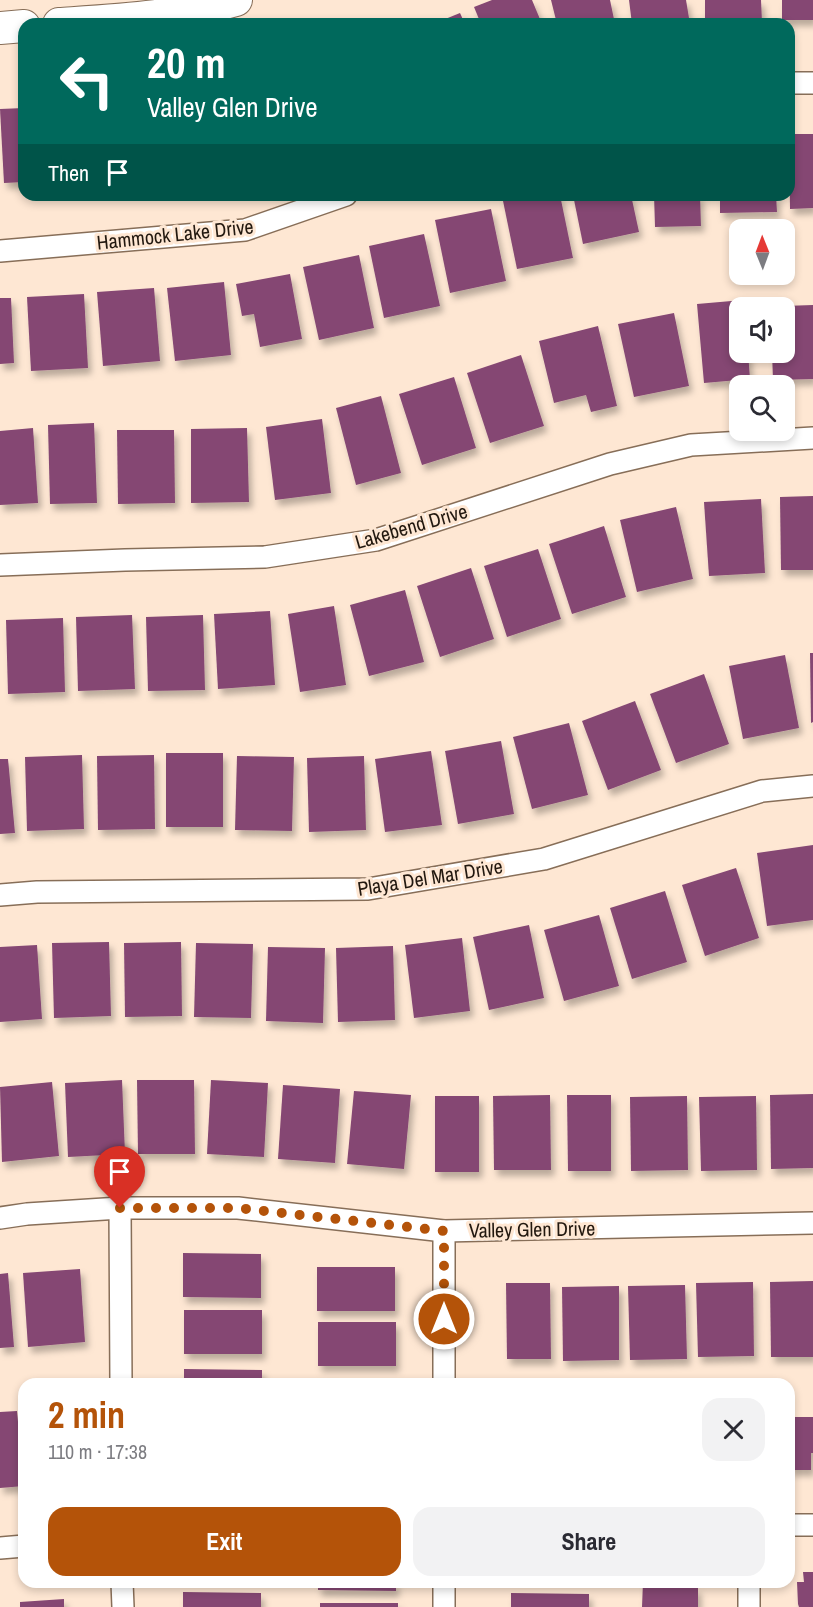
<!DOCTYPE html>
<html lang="en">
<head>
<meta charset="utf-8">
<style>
  :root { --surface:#fff; --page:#f2f2f3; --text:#2b2b33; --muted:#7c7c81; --accent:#b45309 }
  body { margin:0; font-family:"Archivo Narrow",sans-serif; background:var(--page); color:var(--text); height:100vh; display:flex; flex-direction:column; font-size:22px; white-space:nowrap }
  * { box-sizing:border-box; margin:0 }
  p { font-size:20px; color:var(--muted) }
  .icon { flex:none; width:33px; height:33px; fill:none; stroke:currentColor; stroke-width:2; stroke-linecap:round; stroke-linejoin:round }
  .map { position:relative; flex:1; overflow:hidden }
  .details { position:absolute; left:18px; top:1378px; width:777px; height:210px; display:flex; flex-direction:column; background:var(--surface); border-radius:18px; box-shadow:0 3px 9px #0003 }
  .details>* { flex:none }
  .guide { position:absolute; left:18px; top:18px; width:777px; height:183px; border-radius:18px; box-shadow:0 3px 9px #0003; background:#00695c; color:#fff; overflow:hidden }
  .needle { width:39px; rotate:359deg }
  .tools { position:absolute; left:729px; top:219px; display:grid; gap:12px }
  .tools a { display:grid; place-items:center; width:66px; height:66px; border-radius:12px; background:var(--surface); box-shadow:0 3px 9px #0003; font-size:30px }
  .pin { position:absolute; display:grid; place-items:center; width:51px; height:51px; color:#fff; margin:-62px -26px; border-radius:50% 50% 50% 0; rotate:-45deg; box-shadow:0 0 6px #0007 }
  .pin .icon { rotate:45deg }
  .me { position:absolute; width:66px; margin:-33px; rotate:0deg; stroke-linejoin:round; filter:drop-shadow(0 0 4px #0008) }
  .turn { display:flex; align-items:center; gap:21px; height:126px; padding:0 30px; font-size:27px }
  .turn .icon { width:78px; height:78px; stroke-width:2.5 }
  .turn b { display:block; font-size:42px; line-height:51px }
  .then { display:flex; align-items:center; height:57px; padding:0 30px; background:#0003; gap:12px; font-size:22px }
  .round { display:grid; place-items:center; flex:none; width:63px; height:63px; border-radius:18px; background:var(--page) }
  .overview { display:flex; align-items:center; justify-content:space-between; height:102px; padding:0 30px }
  h1 { font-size:36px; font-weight:700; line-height:45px; color:var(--accent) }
  .button { display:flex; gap:12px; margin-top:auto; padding:12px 30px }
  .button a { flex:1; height:69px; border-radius:18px; background:var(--accent); color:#fff; font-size:24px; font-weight:700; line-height:69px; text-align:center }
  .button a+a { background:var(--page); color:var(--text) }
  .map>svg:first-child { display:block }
</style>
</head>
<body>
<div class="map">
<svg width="813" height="1607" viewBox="0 0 813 1607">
  <defs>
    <filter id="shadow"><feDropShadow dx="3.5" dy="6" stdDeviation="3" flood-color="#0004"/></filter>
  </defs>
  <rect width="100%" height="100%" fill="#fee7d3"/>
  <g fill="#854773" filter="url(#shadow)">
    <path d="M 492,0 L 532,0 L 542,24 L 481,24 L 474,7 Z"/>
    <path d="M 551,0 L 610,0 L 615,24 L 557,24 Z"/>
    <path d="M 629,0 L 686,0 L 690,24 L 632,24 Z"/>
    <path d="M 705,0 L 761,0 L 762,22 L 705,23 Z"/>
    <rect x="782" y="0" width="31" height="20"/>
    <path d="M 460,13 L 465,24 L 433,24 Z"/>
    <path d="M 24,108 L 24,182 L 4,183 L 0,109 Z"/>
    <path d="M 789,134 L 813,134 L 813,208 L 790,209 Z"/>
    <path d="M 509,195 L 560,195 L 573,258 L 517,269 L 502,196 Z"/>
    <path d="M 573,195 L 631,195 L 639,232 L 583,244 Z"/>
    <path d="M 654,195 L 700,195 L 701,226 L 655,227 Z"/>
    <path d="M 720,195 L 776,195 L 777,212 L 720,213 Z"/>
    <path d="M 491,209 L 506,281 L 450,293 L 435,220 Z"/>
    <path d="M 424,234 L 440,306 L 384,318 L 369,246 Z"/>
    <path d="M 359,255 L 374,328 L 319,340 L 303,267 Z"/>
    <path d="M 290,274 L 302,339 L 260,347 L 254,314 L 242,316 L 236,284 Z"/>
    <path d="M 224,282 L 231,355 L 175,361 L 167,288 Z"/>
    <path d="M 154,288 L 160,361 L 103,366 L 97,292 Z"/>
    <path d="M 84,294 L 88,368 L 31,371 L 27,297 Z"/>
    <path d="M 0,298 L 11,298 L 14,363 L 0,364 Z"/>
    <path d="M 743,300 L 744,308 L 740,308 L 740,352 L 748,352 L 750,379 L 704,383 L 697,304 Z"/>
    <path d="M 813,305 L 813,379 L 773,380 L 772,352 L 784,352 L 784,306 Z"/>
    <path d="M 674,313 L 689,386 L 634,397 L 618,324 Z"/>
    <path d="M 598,326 L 617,406 L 591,412 L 586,395 L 554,403 L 539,341 Z"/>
    <path d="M 521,355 L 544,426 L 490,443 L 467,373 Z"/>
    <path d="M 454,377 L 476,448 L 422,465 L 399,394 Z"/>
    <path d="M 381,396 L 401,473 L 356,485 L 336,408 Z"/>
    <path d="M 322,419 L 331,493 L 275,500 L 266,427 Z"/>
    <path d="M 94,423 L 97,503 L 50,504 L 48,425 Z"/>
    <path d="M 33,428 L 38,503 L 0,505 L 0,431 Z"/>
    <path d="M 247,428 L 249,502 L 191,503 L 191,429 Z"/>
    <path d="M 117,430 L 174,430 L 175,503 L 118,504 Z"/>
    <path d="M 813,496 L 813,570 L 781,570 L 780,497 Z"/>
    <path d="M 761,499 L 765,573 L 709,576 L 704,502 Z"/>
    <path d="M 676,507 L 693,579 L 637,592 L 620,520 Z"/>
    <path d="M 604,526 L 626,597 L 572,614 L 549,544 Z"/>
    <path d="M 538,549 L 561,619 L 507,637 L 484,566 Z"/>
    <path d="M 471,568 L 494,639 L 440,657 L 417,586 Z"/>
    <path d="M 405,590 L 424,662 L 369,676 L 350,605 Z"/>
    <path d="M 334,606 L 346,685 L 300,692 L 288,614 Z"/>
    <path d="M 270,611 L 275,685 L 218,689 L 214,614 Z"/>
    <path d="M 132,615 L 135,689 L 78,691 L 76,617 Z"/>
    <path d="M 203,615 L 205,690 L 148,691 L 146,617 Z"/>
    <path d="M 63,618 L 65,692 L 8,694 L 6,620 Z"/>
    <path d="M 810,653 L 813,653 L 813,722 L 811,723 Z"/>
    <path d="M 785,655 L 799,728 L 743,739 L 729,666 Z"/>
    <path d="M 704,674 L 729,744 L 676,763 L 650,694 Z"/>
    <path d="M 635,701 L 661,770 L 608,790 L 582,721 Z"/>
    <path d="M 569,723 L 588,795 L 532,809 L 513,737 Z"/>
    <path d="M 501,741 L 514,814 L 458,824 L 445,751 Z"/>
    <path d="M 431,751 L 442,825 L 385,832 L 375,759 Z"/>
    <rect x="166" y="753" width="57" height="74"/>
    <path d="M 82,755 L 84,829 L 27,831 L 25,757 Z"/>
    <path d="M 154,755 L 155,829 L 98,830 L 97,756 Z"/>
    <path d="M 237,756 L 294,757 L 292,831 L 235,830 Z"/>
    <path d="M 364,756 L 366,830 L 309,832 L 307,758 Z"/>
    <path d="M 0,759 L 8,759 L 15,833 L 0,834 Z"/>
    <path d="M 813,845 L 813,920 L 767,926 L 757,853 Z"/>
    <path d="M 736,868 L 759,938 L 705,956 L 682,885 Z"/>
    <path d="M 665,891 L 687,962 L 632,979 L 610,908 Z"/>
    <path d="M 599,915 L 619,986 L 564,1001 L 544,930 Z"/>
    <path d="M 529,925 L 544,998 L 489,1010 L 473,937 Z"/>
    <path d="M 462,938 L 470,1011 L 414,1018 L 405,945 Z"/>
    <path d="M 109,942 L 111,1016 L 54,1018 L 52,943 Z"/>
    <path d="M 181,942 L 182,1016 L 125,1017 L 124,943 Z"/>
    <path d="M 196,943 L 253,944 L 251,1018 L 194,1017 Z"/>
    <path d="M 37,945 L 42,1019 L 0,1022 L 0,947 Z"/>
    <path d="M 393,946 L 395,1020 L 338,1022 L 336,948 Z"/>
    <path d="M 268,947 L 325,948 L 323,1023 L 266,1021 Z"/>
    <path d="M 122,1080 L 125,1154 L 68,1157 L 65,1083 Z"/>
    <path d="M 137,1080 L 194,1080 L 195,1154 L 138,1154 Z"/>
    <path d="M 211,1080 L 268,1083 L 264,1157 L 207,1154 Z"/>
    <path d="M 52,1082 L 59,1156 L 2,1162 L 0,1087 Z"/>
    <path d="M 283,1085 L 340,1089 L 335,1163 L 278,1159 Z"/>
    <path d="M 354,1091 L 411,1095 L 404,1169 L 347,1164 Z"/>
    <path d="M 813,1094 L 813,1168 L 771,1169 L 770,1095 Z"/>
    <path d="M 550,1095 L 551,1170 L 494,1170 L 493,1096 Z"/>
    <path d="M 567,1095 L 611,1095 L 611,1171 L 568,1171 Z"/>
    <rect x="435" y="1096" width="44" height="76"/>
    <path d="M 687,1096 L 688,1170 L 631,1171 L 630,1097 Z"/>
    <path d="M 756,1096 L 757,1170 L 701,1171 L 699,1097 Z"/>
    <path d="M 183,1253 L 261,1254 L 261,1298 L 183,1297 Z"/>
    <rect x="317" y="1267" width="78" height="44"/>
    <path d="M 80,1269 L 85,1342 L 28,1347 L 23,1273 Z"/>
    <path d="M 8,1273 L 14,1347 L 0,1348 L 0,1274 Z"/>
    <path d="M 813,1281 L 813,1357 L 771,1357 L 770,1282 Z"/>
    <path d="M 753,1282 L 754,1356 L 698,1357 L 696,1283 Z"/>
    <path d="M 506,1283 L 550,1283 L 551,1359 L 507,1359 Z"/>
    <path d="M 685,1285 L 687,1359 L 630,1360 L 628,1286 Z"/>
    <path d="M 619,1286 L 619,1360 L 563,1361 L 562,1287 Z"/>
    <rect x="184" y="1310" width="78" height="44"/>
    <rect x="318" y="1322" width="78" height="44"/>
    <path d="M 184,1369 L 262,1370 L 262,1384 L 184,1384 Z"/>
    <path d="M 318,1378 L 396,1379 L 396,1384 L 318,1384 Z"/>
    <path d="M 17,1411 L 24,1486 L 0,1488 L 0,1412 Z"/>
    <path d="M 789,1417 L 813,1417 L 813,1453 L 811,1453 L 811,1470 L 789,1470 Z"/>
    <path d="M 803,1572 L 813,1572 L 813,1607 L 799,1607 L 798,1604 L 797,1582 L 804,1582 Z"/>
    <path d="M 318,1582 L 396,1582 L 396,1591 L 318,1590 Z"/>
    <path d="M 643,1582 L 680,1582 L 680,1588 L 698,1588 L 698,1607 L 642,1607 Z"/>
    <path d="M 183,1592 L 261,1593 L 261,1607 L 183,1607 Z"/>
    <path d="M 511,1593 L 589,1594 L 589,1607 L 511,1607 Z"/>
    <path d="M 64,1599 L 64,1607 L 20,1607 L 20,1602 Z"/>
    <rect x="320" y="1603" width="78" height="4"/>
  </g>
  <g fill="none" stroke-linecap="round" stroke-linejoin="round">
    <g stroke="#876e58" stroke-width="24">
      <g id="street">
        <path d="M 789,83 L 813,83"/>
        <path d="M 0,251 L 245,230 L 346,195"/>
        <path d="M 0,565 L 125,560 L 265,557 L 376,540 L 610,464 L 691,445 L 813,438"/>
        <path d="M 0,895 L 37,892 L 368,889 L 544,859 L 762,791 L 813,786"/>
        <path d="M 120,1208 L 121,1384"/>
        <path d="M 0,1218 L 27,1214 L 120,1208 L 238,1208 L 444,1231 L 813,1223"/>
        <path d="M 444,1384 L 444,1231"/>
        <path d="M 789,1525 L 813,1525"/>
        <path d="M 0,1548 L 24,1546"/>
        <path d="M 122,1582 L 123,1607"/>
        <path d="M 444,1607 L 444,1582"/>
        <path d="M 749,1607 L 749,1582"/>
      </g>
    </g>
    <g stroke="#876e58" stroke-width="34">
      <g id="secondary">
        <path d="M 59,24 C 118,20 179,17 236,0"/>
        <path d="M 0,28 L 24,26"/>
      </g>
    </g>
    <use href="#street" stroke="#fff" stroke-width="21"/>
    <use href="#secondary" stroke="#fff" stroke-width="32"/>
  </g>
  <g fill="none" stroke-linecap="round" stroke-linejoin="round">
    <path stroke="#b45309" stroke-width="10" stroke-dasharray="0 18" d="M 120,1208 L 238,1208 L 444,1231 L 444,1319"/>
  </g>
  <g text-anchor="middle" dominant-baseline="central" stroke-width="6" stroke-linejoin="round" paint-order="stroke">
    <g font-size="20" fill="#22180f" stroke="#fee7d3">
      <text transform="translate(175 234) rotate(-6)">Hammock Lake Drive</text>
      <text transform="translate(411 526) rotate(-16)">Lakebend Drive</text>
      <text transform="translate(430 877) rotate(-9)">Playa Del Mar Drive</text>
      <text transform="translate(532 1229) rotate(-1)">Valley Glen Drive</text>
    </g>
  </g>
</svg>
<div class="tools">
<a><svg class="needle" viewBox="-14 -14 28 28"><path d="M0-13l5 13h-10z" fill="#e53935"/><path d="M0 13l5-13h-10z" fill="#7c7c81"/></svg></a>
<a><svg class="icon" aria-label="sound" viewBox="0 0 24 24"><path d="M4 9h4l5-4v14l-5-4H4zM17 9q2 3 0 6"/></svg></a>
<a><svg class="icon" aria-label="search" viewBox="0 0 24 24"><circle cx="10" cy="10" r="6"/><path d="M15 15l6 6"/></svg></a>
</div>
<div class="pin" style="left:120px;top:1208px;background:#d93025"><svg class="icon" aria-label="arrive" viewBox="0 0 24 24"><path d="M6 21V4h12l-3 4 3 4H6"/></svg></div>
<svg class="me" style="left:444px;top:1319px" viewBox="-20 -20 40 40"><circle r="17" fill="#b45309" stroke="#fff" stroke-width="3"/><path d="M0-11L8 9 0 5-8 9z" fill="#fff"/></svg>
<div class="guide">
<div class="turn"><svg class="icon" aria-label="left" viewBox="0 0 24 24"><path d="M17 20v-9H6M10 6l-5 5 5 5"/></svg><div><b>20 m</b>Valley Glen Drive</div></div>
<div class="then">Then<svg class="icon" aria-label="arrive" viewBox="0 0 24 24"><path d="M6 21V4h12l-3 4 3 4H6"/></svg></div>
</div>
<section class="details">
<div class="overview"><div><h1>2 min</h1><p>110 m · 17:38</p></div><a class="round"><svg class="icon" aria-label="close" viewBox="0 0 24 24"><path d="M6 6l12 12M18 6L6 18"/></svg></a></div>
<div class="button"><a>Exit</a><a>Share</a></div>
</section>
</div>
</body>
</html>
